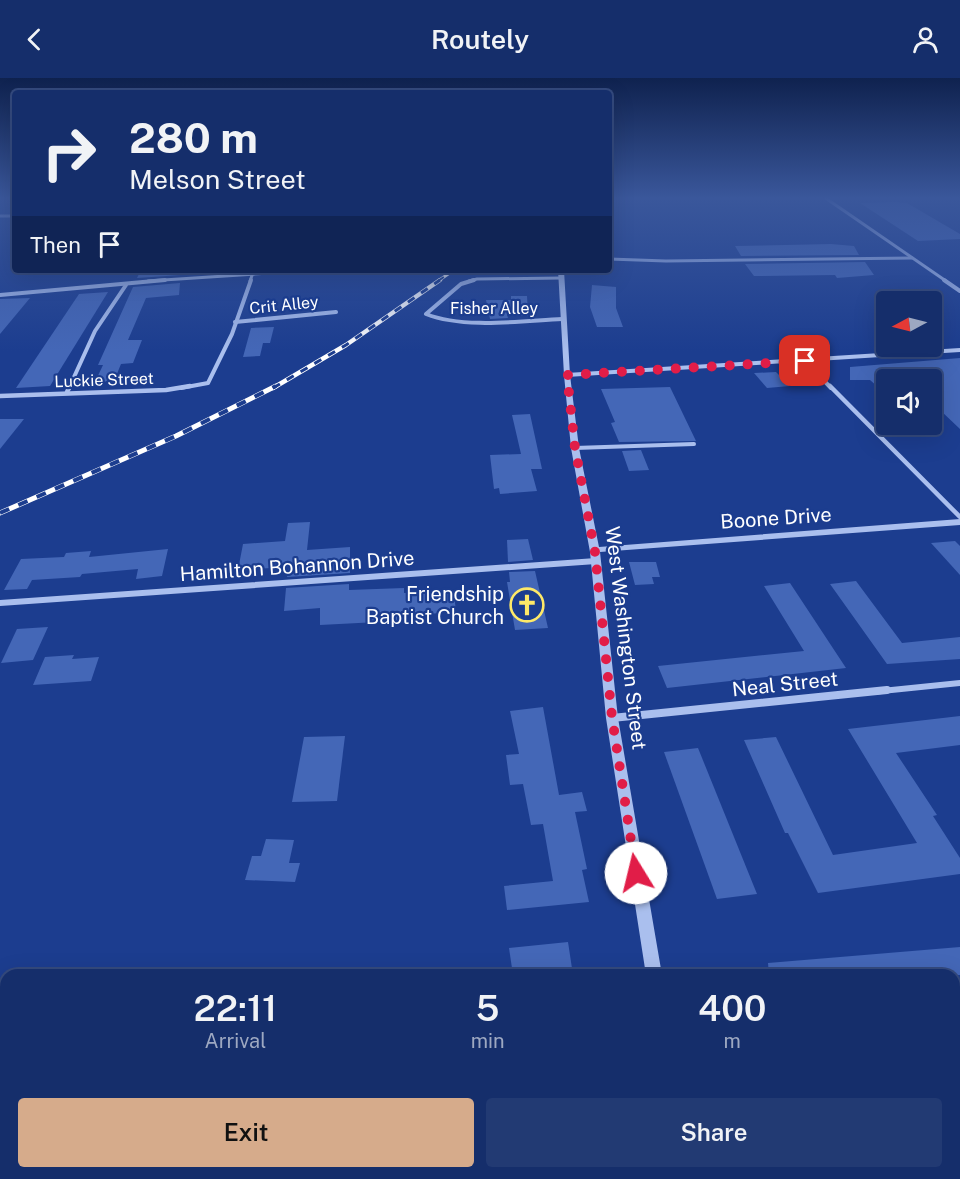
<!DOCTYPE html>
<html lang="en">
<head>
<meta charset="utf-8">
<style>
  :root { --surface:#152e6b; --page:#223a73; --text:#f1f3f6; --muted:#9da8c1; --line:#344a7e; --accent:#d6ab8b }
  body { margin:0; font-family:"Public Sans",sans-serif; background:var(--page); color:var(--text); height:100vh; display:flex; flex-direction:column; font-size:22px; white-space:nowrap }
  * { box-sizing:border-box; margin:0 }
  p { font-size:20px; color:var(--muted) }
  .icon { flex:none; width:33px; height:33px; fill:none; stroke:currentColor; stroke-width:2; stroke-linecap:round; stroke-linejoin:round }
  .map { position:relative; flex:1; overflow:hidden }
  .sheet { position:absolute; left:0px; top:891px; width:960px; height:210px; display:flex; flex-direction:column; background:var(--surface); border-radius:18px 18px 0 0; box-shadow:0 6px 24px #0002,0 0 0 2px var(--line) }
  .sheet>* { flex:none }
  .guide { position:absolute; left:12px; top:12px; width:600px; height:183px; border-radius:6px; box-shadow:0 6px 24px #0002,0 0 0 2px var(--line); background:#152e6b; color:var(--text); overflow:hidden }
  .needle { width:39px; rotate:263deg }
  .fabs { position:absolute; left:876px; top:213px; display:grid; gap:12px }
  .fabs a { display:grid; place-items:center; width:66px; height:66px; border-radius:6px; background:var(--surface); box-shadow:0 6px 24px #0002,0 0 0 2px var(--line); font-size:30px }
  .pin { position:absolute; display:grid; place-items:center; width:51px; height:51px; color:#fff; margin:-26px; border-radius:12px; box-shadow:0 3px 9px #0006 }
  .me { position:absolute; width:66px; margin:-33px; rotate:351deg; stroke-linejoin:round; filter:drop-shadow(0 0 4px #0008) }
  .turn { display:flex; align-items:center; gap:21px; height:126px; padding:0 18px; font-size:27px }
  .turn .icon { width:78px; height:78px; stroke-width:2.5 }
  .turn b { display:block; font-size:42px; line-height:51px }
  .then { display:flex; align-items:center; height:57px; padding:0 18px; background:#0003; gap:12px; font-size:22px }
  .eta { display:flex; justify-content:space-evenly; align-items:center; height:102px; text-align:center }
  .eta b { font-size:36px; font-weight:600; line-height:42px }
  .button { display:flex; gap:12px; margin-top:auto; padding:12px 18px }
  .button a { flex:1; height:69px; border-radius:6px; background:var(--accent); color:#111; font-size:24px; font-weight:600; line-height:69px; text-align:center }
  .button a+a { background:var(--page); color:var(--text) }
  header { display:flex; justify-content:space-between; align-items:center; height:78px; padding:0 18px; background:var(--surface); font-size:27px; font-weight:600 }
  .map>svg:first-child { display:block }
</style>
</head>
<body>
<header><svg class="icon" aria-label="back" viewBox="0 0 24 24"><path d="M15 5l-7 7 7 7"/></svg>Routely<svg class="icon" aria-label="person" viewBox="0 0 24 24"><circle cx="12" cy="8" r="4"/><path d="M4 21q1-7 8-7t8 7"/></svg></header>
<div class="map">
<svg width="960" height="1101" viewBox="0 0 960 1101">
  <rect width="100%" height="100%" fill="#1c3d8f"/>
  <g fill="#4467b7">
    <path d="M 895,124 L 907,125 L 960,156 L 960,161 L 918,163 L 860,125 Z"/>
    <path d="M 831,166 L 854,168 L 859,177 L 741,178 L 735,168 Z"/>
    <path d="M 865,184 L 874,197 L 837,200 L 835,197 L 754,198 L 745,186 Z"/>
    <path d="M 141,192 L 181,192 L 181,197 L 137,200 Z"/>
    <path d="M 180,205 L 179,217 L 146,220 L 128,262 L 142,262 L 133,285 L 121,286 L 114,303 L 95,304 L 103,287 L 98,287 L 133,209 Z"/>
    <path d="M 592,207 L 616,209 L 616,230 L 623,249 L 597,249 L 590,229 Z"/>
    <path d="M 108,214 L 50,308 L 16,310 L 79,216 Z"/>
    <path d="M 511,218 L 527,218 L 528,238 L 507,237 L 508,240 L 490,241 L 486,222 L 511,222 Z"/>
    <path d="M 30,220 L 0,256 L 0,221 Z"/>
    <path d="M 274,249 L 270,265 L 263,265 L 260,278 L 243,279 L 251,250 Z"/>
    <path d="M 960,280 L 960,351 L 940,332 L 932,333 L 932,302 L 886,302 L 886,316 L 870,302 L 850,302 L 850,289 Z"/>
    <path d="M 776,294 L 790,308 L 767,310 L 754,295 Z"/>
    <path d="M 670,309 L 696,363 L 619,364 L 611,345 L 615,344 L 601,311 Z"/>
    <path d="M 530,336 L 542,391 L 531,391 L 537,413 L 500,416 L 499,410 L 494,411 L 490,377 L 521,376 L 512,337 Z"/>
    <path d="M 0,341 L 24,341 L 0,371 Z"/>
    <path d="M 641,372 L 649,392 L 629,393 L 622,373 Z"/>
    <path d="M 310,444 L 307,472 L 350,469 L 350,495 L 287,499 L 289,489 L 238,492 L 243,466 L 285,463 L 288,445 Z"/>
    <path d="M 528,461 L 533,482 L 508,484 L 507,462 Z"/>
    <path d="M 955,463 L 960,468 L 960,497 L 931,465 Z"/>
    <path d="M 168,471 L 162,498 L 136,501 L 138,491 L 82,496 L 80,499 L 32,502 L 27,511 L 4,512 L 21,481 L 64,479 L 66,475 L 91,473 L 89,479 Z"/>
    <path d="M 629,484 L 656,484 L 660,499 L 652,499 L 654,506 L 635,507 Z"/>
    <path d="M 535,493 L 548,550 L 515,552 L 507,504 L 510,504 L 509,494 Z"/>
    <path d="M 856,503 L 902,565 L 960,559 L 960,581 L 887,586 L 830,506 Z"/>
    <path d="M 790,505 L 846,590 L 667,610 L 658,588 L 804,573 L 764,508 Z"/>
    <path d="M 349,506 L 349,512 L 404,510 L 404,515 L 441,513 L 441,516 L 454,516 L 456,534 L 397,538 L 397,543 L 320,547 L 320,530 L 284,533 L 286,510 Z"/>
    <path d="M 48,549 L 33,582 L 1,585 L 17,551 Z"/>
    <path d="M 74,577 L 72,581 L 99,579 L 91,603 L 33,607 L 45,579 Z"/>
    <path d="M 543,629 L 559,717 L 582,714 L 587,733 L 575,734 L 587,791 L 582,792 L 589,824 L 507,832 L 504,808 L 553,803 L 543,746 L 531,747 L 523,706 L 510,707 L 506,677 L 519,676 L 510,633 Z"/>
    <path d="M 960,638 L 960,667 L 896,675 L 937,737 L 933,738 L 960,780 L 960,796 L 818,815 L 788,755 L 785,755 L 744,662 L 776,659 L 833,777 L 917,765 L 848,651 Z"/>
    <path d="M 345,658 L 337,723 L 292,724 L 304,659 Z"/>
    <path d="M 698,670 L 757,816 L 717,821 L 664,674 Z"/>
    <path d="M 266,761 L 294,762 L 289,785 L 300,785 L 295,804 L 245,802 L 252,778 L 261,778 Z"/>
    <path d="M 568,864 L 573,897 L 513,897 L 509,870 Z"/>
    <path d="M 960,869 L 960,897 L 769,897 L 768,885 Z"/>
  </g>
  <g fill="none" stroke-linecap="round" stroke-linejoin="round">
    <path stroke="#aabfee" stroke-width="4" d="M 575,370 L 694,366"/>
    <g stroke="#aabfee" stroke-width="7">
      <path d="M 954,998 L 960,1007"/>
      <path d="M 796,1095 L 798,1101"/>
    </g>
    <g stroke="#aabfee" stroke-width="3">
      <path d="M 824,119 L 946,203"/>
      <path d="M 0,138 L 15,138"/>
      <path d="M 609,181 L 666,183 L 912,180"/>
      <path d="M 148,203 L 315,192"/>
      <path d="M 250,203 L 254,192"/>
      <path d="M 469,203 L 477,201 L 561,200"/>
    </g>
    <g stroke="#aabfee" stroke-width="4">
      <path d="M 474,202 L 461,206 L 426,236 C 464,251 521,243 562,241"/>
      <path d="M 944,202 L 960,213"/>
      <path d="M 0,217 L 165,202"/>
      <path d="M 235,244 L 336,234"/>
      <path d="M 805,283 L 831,310"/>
      <path d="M 567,297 L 960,272"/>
      <path d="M 69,310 L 95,253 L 126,207"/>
      <path d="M 181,310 L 208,305 L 232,256 L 251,202"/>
    </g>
    <g stroke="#aabfee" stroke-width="4.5">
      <path d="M 830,308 L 960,439"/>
      <path d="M 67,314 L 70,308"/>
      <path d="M 0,318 L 166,312 L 190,308"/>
    </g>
    <g stroke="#aabfee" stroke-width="6">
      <path d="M 0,525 L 596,483"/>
      <path d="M 872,614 L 960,605"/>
    </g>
    <path stroke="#aabfee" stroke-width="8" d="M 612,640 L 887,612"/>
    <g fill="#aabfee" fill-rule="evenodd">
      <path d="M 558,192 L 564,192 L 570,297 L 579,370 L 599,469 L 960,441 L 960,447 L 600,474 L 618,640 L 662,897 L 646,897 L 606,640 L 590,474 L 571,370 L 564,297 Z"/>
      <path d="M 0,915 L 6,918 L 6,936 L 0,933 Z"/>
      <path d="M 189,1095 L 211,1095 L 213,1101 L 191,1101 Z"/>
      <path d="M 687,1095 L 705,1095 L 706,1101 L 688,1101 Z"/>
    </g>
    <g stroke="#fff" stroke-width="3">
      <path id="rail-far2" d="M 438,203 L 454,192"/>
    </g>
    <g stroke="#fff" stroke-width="4.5">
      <path id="rail-far1" d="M 273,310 L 346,267 L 440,202"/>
    </g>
    <g stroke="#fff" stroke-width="5">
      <path id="rail" d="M 0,435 L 176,358 L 276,308"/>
    </g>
    <use href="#rail-far2" stroke="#1c3d8f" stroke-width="2" stroke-dasharray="7" stroke-linecap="butt"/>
    <use href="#rail-far1" stroke="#1c3d8f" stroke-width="3" stroke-dasharray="8" stroke-linecap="butt"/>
    <use href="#rail" stroke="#1c3d8f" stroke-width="4" stroke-dasharray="10" stroke-linecap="butt"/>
  </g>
  <linearGradient id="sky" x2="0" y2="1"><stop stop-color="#0f224f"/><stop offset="0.44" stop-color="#3a579b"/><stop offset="1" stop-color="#3a579b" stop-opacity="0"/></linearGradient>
  <rect width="960" height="273" fill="url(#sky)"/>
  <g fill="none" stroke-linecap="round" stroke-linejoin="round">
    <path stroke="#e11d48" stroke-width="10" stroke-dasharray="0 18" d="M 636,795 L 612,639 L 595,474 L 575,370 L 567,297 L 805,283"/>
  </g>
  <defs>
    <g id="church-ring" transform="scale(1.725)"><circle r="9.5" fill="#1c3d8f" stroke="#fee968" stroke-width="1.5"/><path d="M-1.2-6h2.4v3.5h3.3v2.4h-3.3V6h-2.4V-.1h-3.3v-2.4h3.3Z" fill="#fee968"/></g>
  </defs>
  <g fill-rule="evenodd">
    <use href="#church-ring" x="527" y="527"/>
  </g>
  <g text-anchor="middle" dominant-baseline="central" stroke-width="4.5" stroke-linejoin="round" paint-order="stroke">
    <g font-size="16" fill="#fff" stroke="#1c3d8f">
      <text transform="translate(284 227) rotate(-6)">Crit Alley</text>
      <text x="494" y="230">Fisher Alley</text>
      <text transform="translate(104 302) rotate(-2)">Luckie Street</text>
    </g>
    <g font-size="20" fill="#fff" stroke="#1c3d8f">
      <text transform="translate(776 440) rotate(-4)">Boone Drive</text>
      <text transform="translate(297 488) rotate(-4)">Hamilton Bohannon Drive</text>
      <text transform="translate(626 560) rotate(83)">West Washington Street</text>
      <text transform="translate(785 606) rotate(-6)">Neal Street</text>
    </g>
    <g font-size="20" fill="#fff" stroke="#1c3d8f" text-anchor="end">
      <text x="504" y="516">Friendship<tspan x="504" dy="23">Baptist Church</tspan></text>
    </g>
  </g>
</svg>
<div class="fabs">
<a><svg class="needle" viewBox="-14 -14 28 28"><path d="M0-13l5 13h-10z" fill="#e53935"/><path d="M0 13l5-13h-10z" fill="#9da8c1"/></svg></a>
<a><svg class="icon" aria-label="sound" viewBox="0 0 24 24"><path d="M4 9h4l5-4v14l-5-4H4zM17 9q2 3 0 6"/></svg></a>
</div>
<div class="pin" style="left:805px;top:283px;background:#d93025"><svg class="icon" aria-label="arrive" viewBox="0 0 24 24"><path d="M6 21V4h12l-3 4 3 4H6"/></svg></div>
<svg class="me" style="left:636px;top:795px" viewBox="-20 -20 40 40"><circle r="19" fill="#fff"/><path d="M0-13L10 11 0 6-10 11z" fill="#e11d48"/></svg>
<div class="guide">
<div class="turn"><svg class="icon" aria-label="right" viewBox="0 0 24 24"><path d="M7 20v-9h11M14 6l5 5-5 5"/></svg><div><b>280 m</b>Melson Street</div></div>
<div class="then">Then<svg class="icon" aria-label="arrive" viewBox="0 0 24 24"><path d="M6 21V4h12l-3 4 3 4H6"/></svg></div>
</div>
<section class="sheet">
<div class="eta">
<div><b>22:11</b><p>Arrival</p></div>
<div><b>5</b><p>min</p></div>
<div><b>400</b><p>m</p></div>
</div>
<div class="button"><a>Exit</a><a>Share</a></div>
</section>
</div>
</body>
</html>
